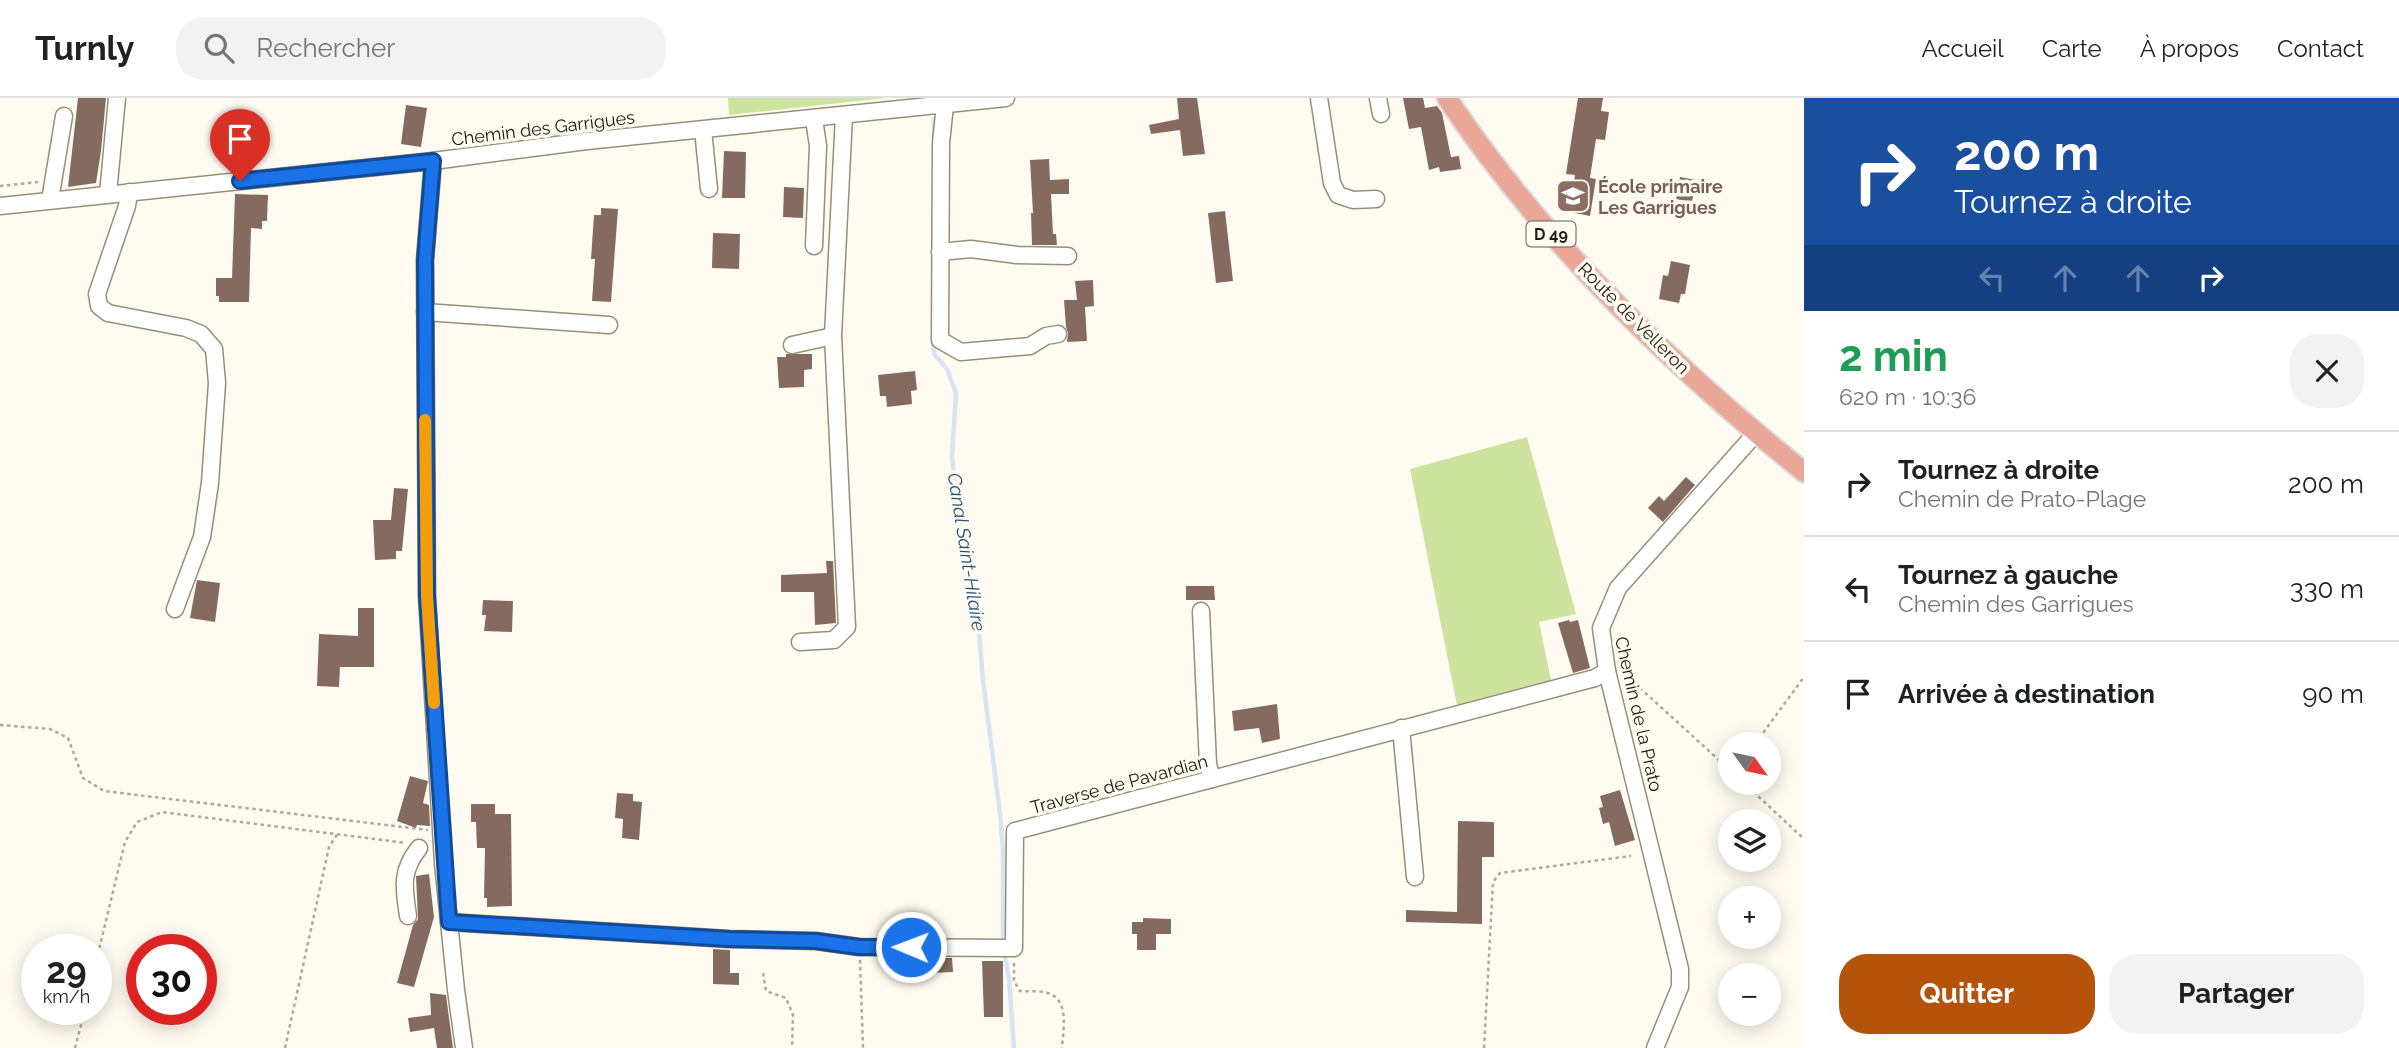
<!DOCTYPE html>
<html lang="fr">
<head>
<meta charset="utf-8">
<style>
  :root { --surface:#fff; --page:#f2f2f2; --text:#202124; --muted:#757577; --line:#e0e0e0; --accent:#b45309 }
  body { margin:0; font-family:Raleway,sans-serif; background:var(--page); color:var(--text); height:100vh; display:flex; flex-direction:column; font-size:26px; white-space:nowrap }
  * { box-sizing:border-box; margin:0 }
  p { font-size:23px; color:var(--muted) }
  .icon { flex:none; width:38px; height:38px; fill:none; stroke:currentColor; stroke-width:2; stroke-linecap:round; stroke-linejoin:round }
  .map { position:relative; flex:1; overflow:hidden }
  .drawer { display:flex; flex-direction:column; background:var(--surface); width:595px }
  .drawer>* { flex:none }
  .banner { background:#1a4fa0; color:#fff; overflow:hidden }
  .needle { width:46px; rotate:123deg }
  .buttons { position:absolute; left:1718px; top:634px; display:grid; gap:14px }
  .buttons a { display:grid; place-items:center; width:63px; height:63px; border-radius:50%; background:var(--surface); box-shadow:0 4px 18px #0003; font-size:35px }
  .speed { position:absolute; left:21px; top:836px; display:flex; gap:14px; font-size:35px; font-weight:700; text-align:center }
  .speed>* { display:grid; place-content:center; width:91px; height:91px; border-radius:50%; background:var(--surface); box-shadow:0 4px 18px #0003; line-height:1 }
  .speed small { font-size:18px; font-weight:400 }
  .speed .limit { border:10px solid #d22; background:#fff; color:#111 }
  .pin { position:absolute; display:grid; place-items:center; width:60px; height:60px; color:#fff; margin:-72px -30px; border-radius:50% 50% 50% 0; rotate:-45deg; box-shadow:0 0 7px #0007 }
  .pin .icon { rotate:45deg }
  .me { position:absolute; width:77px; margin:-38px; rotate:271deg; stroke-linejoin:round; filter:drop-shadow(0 0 5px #0008) }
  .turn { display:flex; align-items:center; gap:24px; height:147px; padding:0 35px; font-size:32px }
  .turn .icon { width:91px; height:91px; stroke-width:2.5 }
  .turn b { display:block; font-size:49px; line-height:60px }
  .lanes { display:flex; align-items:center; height:66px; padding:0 35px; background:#0003; justify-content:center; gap:35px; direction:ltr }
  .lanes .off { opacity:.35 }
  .round { display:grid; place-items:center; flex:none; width:74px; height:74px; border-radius:28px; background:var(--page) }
  .overview { display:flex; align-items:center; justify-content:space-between; height:119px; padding:0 35px }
  h1 { font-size:42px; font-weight:700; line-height:52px; color:#1e9e55 }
  .cta { display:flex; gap:14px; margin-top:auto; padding:14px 35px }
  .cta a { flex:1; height:80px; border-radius:28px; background:var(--accent); color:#fff; font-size:28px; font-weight:700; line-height:80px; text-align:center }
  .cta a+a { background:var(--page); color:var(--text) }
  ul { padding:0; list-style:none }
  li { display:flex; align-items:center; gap:21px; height:105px; padding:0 35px; border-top:2px solid var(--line) }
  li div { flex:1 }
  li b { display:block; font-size:26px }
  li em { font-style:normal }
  header { display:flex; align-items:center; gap:42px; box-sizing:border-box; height:98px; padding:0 35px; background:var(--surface); border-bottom:2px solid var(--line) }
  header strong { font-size:33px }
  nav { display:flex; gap:38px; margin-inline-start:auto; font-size:24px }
  .search { width:490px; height:63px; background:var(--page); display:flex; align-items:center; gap:18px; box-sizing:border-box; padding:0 24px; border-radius:28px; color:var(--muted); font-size:26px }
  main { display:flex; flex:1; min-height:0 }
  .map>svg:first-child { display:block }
</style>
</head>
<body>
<header>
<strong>Turnly</strong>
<div class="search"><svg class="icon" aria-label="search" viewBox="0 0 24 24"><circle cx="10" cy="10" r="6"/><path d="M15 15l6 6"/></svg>Rechercher</div>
<nav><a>Accueil</a><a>Carte</a><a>À propos</a><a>Contact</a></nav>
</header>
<main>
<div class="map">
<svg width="1804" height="950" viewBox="0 0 1804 950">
  <rect width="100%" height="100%" fill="#fffbf0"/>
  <g fill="#cee39e">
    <path d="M 728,0 L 886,0 L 729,17 Z"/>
    <path d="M 1527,339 L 1576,516 L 1539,524 L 1551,582 L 1457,607 L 1410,371 Z"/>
  </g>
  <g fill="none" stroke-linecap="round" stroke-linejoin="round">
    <g stroke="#d7e5f3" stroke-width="4.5">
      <path d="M 934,43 L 934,21"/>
      <path d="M 933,241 L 934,256 L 947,271 L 956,295 L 952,359 L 960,428 L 968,476 L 977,513 L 983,582 L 1000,715 L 1003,752 L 1003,845"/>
      <path d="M 1004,853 L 1009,881 L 1014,950"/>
    </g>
  </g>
  <g fill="#856b5f">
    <path d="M 78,0 L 106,0 L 101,53 L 96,85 L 68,89 Z"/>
    <path d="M 1177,0 L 1197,0 L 1205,56 L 1183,58 L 1180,32 L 1151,36 L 1149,27 L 1179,21 Z"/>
    <path d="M 1403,0 L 1423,0 L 1425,10 L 1437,8 L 1442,15 L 1451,59 L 1459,58 L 1461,71 L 1440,74 L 1439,69 L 1429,72 L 1421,29 L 1409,31 Z"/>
    <path d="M 1578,0 L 1603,0 L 1601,13 L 1609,14 L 1605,42 L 1596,41 L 1590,80 L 1596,81 L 1590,118 L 1570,114 L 1575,77 L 1566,76 Z"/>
    <path d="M 406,7 L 427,10 L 421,49 L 401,46 Z"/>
    <path d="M 724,53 L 746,54 L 745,100 L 722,100 Z"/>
    <path d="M 1049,61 L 1050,82 L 1069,81 L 1069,96 L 1051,96 L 1053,136 L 1056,136 L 1057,147 L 1032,147 L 1031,115 L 1033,115 L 1030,62 Z"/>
    <path d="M 1680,79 L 1696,82 L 1692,104 L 1676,101 Z"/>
    <path d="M 784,89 L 804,90 L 803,120 L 783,119 Z"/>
    <path d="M 235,96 L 268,97 L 267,123 L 262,123 L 262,131 L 251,130 L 249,204 L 219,204 L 219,198 L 216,198 L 216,180 L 232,180 Z"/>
    <path d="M 601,110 L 618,111 L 611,204 L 592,203 L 595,161 L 591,161 L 594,117 L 601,117 Z"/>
    <path d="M 1225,113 L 1233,183 L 1216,185 L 1208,115 Z"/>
    <path d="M 713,135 L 740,136 L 739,171 L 712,170 Z"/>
    <path d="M 1671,163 L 1690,167 L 1685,196 L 1681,196 L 1679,205 L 1659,201 L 1663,177 L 1668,178 Z"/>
    <path d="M 1093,182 L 1094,208 L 1085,209 L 1087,243 L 1067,244 L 1068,235 L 1066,229 L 1064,202 L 1077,202 L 1075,183 Z"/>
    <path d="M 786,256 L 812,256 L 812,271 L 804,272 L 804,289 L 779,290 L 777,259 L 786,259 Z"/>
    <path d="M 915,273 L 917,292 L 911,293 L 912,306 L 887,309 L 886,298 L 880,298 L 878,277 Z"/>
    <path d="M 1686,379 L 1695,387 L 1663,424 L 1648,410 L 1659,398 L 1664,403 Z"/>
    <path d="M 394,390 L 408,391 L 402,453 L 396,453 L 396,461 L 375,462 L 373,422 L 391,422 Z"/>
    <path d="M 826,463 L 833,463 L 836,525 L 815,527 L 814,494 L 781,494 L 781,477 L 827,475 Z"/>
    <path d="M 197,482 L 220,485 L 215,524 L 190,520 Z"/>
    <path d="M 1186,488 L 1214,488 L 1215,502 L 1186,502 Z"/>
    <path d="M 483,502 L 513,503 L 512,534 L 484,533 L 486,517 L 482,517 Z"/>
    <path d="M 358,510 L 374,510 L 374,569 L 340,569 L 339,589 L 317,588 L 319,536 L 358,538 Z"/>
    <path d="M 1569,522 L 1570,524 L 1578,522 L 1590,570 L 1573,575 L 1558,525 Z"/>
    <path d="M 1277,606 L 1280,641 L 1262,645 L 1259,630 L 1234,633 L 1232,613 Z"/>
    <path d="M 410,678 L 428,683 L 423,705 L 429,707 L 430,728 L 417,727 L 416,730 L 397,723 Z"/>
    <path d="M 1620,692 L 1635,742 L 1615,748 L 1609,724 L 1603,726 L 1599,710 L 1603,709 L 1600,698 Z"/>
    <path d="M 617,695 L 633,696 L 633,703 L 642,704 L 639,742 L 622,740 L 623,721 L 615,720 Z"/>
    <path d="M 471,706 L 495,706 L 495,716 L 511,716 L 512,808 L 487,809 L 487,800 L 484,800 L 485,750 L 477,750 L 476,724 L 471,724 Z"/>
    <path d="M 1458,723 L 1494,724 L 1494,759 L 1482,759 L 1482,826 L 1406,824 L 1406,812 L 1457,814 Z"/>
    <path d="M 429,776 L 434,819 L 414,889 L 397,885 L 413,827 L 418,821 L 416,778 Z"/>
    <path d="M 1143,820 L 1171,821 L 1171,836 L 1156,836 L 1156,852 L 1137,852 L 1137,836 L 1132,836 L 1132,824 L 1143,824 Z"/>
    <path d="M 713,851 L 730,852 L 730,875 L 739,875 L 739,887 L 713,886 Z"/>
    <path d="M 907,860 L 952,860 L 953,874 L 908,876 Z"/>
    <path d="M 982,863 L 1003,863 L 1003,919 L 984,919 Z"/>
    <path d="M 430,895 L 446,897 L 453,950 L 437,950 L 434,930 L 410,934 L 408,920 L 431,917 Z"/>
  </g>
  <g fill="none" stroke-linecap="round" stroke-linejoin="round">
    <g stroke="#978f75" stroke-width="19">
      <g id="minor">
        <path d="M 1319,0 L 1332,85 L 1338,97 L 1353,102 L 1376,101"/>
        <path d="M 1378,0 L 1381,16"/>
        <path d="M 945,7 L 941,45 L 940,242 L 961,254 L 1030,248 L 1046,238 L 1058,236"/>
        <path d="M 703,32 L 709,91"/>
        <path d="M 433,63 L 425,162 L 427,498 L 443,765 L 456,892 L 464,950"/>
        <path d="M 129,94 L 127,108 L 97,196 L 99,208 L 108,215 L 186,230 L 201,236 L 214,251 L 217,285 L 210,385 L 202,439 L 175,511"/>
        <path d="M 108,96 L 117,0"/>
        <path d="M 50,102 L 64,18"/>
        <path d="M 0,108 L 433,63 L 587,43 L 1006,0"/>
        <path d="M 814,148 L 818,48 L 814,21"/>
        <path d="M 940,154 L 971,151 L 1017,157 L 1068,158"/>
        <path d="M 425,214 L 609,227"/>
        <path d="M 792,247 L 833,238"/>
        <path d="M 1201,513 L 1208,666 L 1212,681"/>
        <path d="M 800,544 L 834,542 L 847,529 L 833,238 L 844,17"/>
        <path d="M 1401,630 L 1415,779"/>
        <path d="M 408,818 C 404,790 400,774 419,750"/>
        <path d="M 449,824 L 729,841 L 816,843 L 859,849 L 1014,850 L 1015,733 L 1595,580 L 1607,573"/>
        <path d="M 1655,950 L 1680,889 L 1680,871 L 1607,573 L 1601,530 L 1618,490 L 1756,335"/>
      </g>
    </g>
    <g stroke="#dbdad9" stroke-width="23">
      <path id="major" d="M 1447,0 C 1543,144 1670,266 1804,374"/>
    </g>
    <g stroke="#ada99e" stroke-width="2.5" stroke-dasharray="3.5 3.5" stroke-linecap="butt">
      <path d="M 0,88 L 38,84"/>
      <path d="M 1623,578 L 1629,580 L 1731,673"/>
      <path d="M 0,627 L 50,631 L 68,640 L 83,680 L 104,693 L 428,732"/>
      <path d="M 1755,646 L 1804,579"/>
      <path d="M 1743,684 L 1804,741"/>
      <path d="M 860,862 L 863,950"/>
      <path d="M 96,864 L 125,744 L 137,724 L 162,714 L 406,745"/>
      <path d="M 1014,865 L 1014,883 L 1020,893 C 1028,894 1040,892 1048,895 C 1070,902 1063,933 1062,950"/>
      <path d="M 763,875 L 766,893 L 786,900 L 793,917 L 792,950"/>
      <path d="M 75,950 L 85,912"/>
      <path d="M 285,950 L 329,749 L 338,735"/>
      <path d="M 1484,950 L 1493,784 L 1500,775 L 1631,758"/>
    </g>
    <use href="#minor" stroke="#fff" stroke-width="16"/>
    <use href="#major" stroke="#eaa797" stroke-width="19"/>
  </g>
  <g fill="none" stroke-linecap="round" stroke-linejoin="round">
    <g stroke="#114b97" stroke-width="18">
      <path id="route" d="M 240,83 L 433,63 L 425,162 L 427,498 L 449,824 L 729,841 L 816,843 L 859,849 L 911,849"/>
    </g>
    <use href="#route" stroke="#1a73e8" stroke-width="12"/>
    <path stroke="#f59e0b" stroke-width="12" d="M 425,322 L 427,498 L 434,605"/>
  </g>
  <defs>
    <g id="school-square" transform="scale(1.75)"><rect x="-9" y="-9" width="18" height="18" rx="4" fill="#8d6e63" stroke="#fffbf0"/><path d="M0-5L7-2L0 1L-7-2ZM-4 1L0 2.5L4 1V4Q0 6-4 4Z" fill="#fff"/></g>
  </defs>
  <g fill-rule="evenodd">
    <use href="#school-square" x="1573" y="98"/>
  </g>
  <g text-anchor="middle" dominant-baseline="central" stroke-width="7" stroke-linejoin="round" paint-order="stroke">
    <rect fill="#fffbf0" stroke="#615d52" stroke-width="2" x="1526.5" y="123.5" width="49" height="25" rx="5"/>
    <g font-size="16" font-weight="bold" fill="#1d190f">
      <text x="1551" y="136">D 49</text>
    </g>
    <g font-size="18" fill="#1d190f" stroke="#fffbf0">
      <text transform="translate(543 30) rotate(-7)">Chemin des Garrigues</text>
      <text transform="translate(1634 220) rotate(45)">Route de Velleron</text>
      <text transform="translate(1639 616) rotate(77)">Chemin de la Prato</text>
      <text transform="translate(1119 686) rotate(-15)">Traverse de Pavardian</text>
    </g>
    <g font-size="18" font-weight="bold" fill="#785e54" stroke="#fffbf0" text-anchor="start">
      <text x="1598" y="88">École primaire<tspan x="1598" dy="21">Les Garrigues</tspan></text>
    </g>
    <g font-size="19" font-style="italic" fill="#22537f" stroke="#fffbf0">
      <text transform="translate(967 454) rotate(81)">Canal Saint-Hilaire</text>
    </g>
  </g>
</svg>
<div class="buttons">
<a><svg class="needle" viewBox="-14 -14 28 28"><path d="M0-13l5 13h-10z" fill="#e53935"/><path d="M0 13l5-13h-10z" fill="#757577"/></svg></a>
<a><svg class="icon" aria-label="layers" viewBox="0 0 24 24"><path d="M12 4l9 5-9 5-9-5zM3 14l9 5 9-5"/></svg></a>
<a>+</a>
<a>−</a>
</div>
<div class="speed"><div>29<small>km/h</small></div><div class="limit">30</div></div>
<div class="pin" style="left:240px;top:83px;background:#d93025"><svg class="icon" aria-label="arrive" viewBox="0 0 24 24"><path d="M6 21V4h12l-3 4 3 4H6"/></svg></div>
<svg class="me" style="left:911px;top:849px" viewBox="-20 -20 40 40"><circle r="17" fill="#1a73e8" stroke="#fff" stroke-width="3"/><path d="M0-11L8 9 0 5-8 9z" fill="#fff"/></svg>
</div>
<section class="drawer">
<div class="banner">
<div class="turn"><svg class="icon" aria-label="right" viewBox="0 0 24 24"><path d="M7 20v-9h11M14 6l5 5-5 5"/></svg><div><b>200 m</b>Tournez à droite</div></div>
<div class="lanes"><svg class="icon off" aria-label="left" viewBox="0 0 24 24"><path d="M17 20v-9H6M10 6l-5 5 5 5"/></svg><svg class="icon off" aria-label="ahead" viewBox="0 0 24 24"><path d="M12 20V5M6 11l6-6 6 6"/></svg><svg class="icon off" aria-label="ahead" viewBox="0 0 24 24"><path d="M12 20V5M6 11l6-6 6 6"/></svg><svg class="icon" aria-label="right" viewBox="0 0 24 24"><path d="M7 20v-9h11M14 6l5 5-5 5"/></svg></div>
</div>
<div class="overview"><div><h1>2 min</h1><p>620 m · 10:36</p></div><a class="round"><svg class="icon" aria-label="close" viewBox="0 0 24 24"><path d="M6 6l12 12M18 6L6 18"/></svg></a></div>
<ul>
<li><svg class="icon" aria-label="right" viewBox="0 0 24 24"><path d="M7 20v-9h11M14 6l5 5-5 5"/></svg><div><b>Tournez à droite</b><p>Chemin de Prato-Plage</p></div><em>200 m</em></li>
<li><svg class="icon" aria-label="left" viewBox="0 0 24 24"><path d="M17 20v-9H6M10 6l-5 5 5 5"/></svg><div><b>Tournez à gauche</b><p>Chemin des Garrigues</p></div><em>330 m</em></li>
<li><svg class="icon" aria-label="arrive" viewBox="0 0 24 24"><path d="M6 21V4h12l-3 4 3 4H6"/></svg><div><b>Arrivée à destination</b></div><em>90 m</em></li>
</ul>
<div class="cta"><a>Quitter</a><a>Partager</a></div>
</section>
</main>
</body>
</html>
